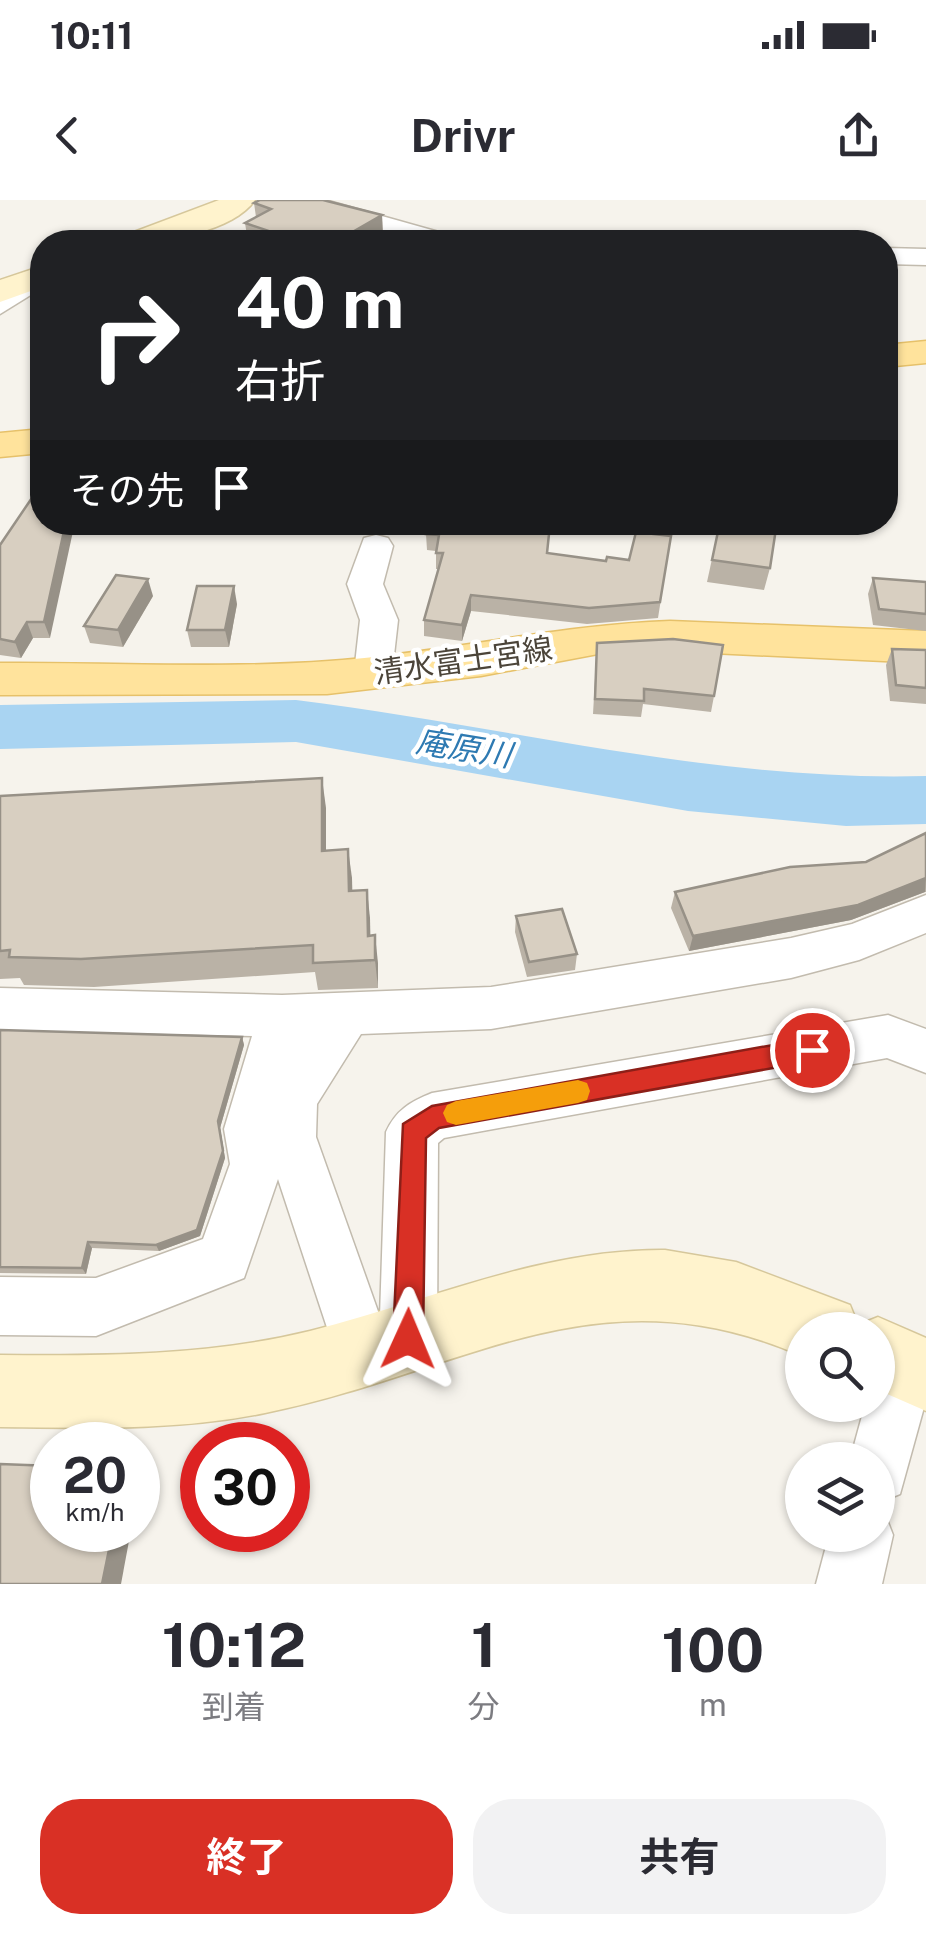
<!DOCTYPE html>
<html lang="ja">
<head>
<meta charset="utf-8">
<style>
  :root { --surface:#fff; --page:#f2f2f3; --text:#2b2b33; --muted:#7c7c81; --accent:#d93025 }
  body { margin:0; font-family:"Public Sans","Noto Sans JP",sans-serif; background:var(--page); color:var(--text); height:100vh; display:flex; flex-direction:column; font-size:38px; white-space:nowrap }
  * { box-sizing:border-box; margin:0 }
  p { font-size:32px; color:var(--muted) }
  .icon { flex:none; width:55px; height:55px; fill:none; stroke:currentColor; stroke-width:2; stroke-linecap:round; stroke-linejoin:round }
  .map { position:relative; height:1384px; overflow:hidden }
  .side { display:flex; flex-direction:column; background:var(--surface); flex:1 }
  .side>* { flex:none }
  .guide { position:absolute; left:30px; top:30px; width:868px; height:305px; border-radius:40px; box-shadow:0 2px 8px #0004; background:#202124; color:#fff; overflow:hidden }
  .controls { position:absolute; left:785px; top:1112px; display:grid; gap:20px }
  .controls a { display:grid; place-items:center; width:110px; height:110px; border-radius:50%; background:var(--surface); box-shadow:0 2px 8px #0004; font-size:50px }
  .speed { position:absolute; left:30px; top:1222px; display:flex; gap:20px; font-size:50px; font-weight:700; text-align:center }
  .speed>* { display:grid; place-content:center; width:130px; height:130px; border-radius:50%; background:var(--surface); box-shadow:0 2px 8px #0004; line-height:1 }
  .speed small { font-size:25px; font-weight:400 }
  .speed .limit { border:15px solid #d22; background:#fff; color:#111 }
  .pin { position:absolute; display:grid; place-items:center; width:85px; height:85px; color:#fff; margin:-42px; border:5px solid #fff; border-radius:50%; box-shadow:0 2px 10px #0007 }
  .me { position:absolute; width:110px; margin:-55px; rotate:1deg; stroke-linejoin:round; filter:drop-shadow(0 0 8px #0008) }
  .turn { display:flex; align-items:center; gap:35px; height:210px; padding:0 40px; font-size:45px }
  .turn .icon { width:130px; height:130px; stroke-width:2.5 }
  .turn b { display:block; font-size:70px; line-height:85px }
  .then { display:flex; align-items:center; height:95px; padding:0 40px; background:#0003; gap:20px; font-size:38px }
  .eta { display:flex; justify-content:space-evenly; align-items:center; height:170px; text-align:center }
  .eta b { font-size:60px; font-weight:700; line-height:70px }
  .action { display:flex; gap:20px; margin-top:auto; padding:20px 40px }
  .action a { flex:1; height:115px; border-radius:40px; background:var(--accent); color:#fff; font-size:40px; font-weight:700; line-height:115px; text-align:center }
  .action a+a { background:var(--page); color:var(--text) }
  .status { display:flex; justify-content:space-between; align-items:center; height:70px; padding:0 50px; background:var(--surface); direction:ltr }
  .status svg { height:28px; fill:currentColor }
  header { display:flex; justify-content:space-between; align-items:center; height:130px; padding:0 40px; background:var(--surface); font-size:45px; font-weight:700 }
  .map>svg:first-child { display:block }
</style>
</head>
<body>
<div class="status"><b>10:11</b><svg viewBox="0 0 49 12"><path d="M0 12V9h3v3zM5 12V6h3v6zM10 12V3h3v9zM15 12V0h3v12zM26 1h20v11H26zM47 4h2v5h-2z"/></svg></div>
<header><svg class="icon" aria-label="back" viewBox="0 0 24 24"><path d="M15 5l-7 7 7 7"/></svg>Drivr<svg class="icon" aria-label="share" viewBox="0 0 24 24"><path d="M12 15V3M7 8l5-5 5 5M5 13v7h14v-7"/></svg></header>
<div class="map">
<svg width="926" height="1384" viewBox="0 0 926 1384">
  <rect width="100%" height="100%" fill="#f6f3ec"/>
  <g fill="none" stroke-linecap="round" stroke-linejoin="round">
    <path fill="#a9d4f2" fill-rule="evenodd" d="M 296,500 C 507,526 712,582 926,576 L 926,624 L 846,626 L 688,611 L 296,542 L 0,549 L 0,505 Z"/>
    <g stroke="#c2bbae" stroke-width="3">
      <g id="street">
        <path d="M 290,0 L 325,0 L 453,36 L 457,42 C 422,44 313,26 290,0 Z"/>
        <path d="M 885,48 L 926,49 L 926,65 L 885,64 Z"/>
        <path d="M 42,68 L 42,88 L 0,114 L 0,93 Z"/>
        <path d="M 376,335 L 388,338 L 393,346 L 383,384 L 398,420 L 392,473 L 387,482 L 373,486 L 359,482 L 354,473 L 360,420 L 347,384 L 364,338 Z"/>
        <path d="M 926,695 L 926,733 L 859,760 L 791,778 L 491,829 L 361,834 L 317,904 L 316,937 L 380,1117 L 386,932 C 396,910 410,902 432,893 L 888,815 L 926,829 L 926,873 L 887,858 L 444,938 L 438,943 L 437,1139 L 429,1160 L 408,1168 L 391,1161 L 385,1176 L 364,1184 L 343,1176 L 278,979 L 244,1078 L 96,1136 L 0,1135 L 0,1077 L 96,1078 L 203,1039 L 230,964 L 224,929 L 252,836 L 0,830 L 0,788 L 282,795 L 491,787 L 791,738 L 852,724 Z"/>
        <path d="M 905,1136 L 926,1145 L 926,1200 L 900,1294 L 878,1303 L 878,1260 L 850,1260 L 865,1205 L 878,1205 L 878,1160 L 884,1144 Z"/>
        <path d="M 878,1310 L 884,1312 L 893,1335 L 882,1384 L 816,1384 L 829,1335 L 878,1335 Z"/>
      </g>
    </g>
    <g stroke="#d6c79b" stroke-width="3">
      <g id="secondary">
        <path d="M 219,0 L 255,0 C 232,33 158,44 121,42 L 126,35 Z"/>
        <path d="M 42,66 L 42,87 L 0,102 L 0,80 Z"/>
        <path d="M 665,1050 L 736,1062 L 850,1105 L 858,1125 L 878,1117 L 926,1138 L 926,1211 L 878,1190 L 878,1130 L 802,1130 L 802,1156 C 595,1066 464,1173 265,1213 C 178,1231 88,1228 0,1227 L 0,1155 C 105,1156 208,1156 310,1131 C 429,1101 541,1049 665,1050 Z"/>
      </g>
    </g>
    <g stroke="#e6c16a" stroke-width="3">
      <g id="primary">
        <path d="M 926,141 L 926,163 L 885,167 L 885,145 Z"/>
        <path d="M 42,229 L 42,253 L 0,257 L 0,233 Z"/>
        <path d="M 670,421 L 926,431 L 926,463 L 670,451 L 598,454 L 481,476 L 327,494 L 0,495 L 0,463 C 109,462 220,469 329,461 C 443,453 555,425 670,421 Z"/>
      </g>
    </g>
    <use href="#street" fill="#fff" fill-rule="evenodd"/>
    <use href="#secondary" fill="#fff3cd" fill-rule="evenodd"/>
    <use href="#primary" fill="#ffe39c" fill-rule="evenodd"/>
  </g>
  <g fill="#bab2a6">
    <path d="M 254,3 L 382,15 L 383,38 L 375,42 L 248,42 L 245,23 L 256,17 Z"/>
    <path d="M 40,286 L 50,438 L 33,438 L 21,458 L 0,455 L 0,345 Z"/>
    <path d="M 720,322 L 770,368 L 764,390 L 707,382 Z"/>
    <path d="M 481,324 L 548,353 L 606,361 L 629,360 L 671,336 L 658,418 L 587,424 L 471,411 L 462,441 L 424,436 L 424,420 L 439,369 L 436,369 L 436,351 L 427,350 L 426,334 Z"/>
    <path d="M 873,378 L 926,382 L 926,431 L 873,425 L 868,394 Z"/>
    <path d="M 153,396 L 123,447 L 90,443 L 84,426 Z"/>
    <path d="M 237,404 L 229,447 L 191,447 L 187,430 Z"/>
    <path d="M 597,443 L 714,496 L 711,512 L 643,504 L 641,517 L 593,514 Z"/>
    <path d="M 892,449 L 926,450 L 926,504 L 890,501 L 886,465 Z"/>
    <path d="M 0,596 L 326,608 L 326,650 L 352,678 L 352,691 L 370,718 L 370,736 L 375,735 L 378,788 L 318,790 L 315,772 L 94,787 L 24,785 L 20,778 L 0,779 Z"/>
    <path d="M 926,633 L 926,692 L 925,692 L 851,720 L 689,751 L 671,708 L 675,692 L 866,662 Z"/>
    <path d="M 516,716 L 577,754 L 575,770 L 527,777 L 515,732 Z"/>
    <path d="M 0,830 L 242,837 L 244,845 L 220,928 L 225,958 L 200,1036 L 159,1051 L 92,1048 L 86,1074 L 0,1073 Z"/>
  </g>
  <g fill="#979187">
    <path d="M 382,15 L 383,38 L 375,42 L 343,42 L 342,38 Z"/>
    <path d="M 331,34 L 332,42 L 312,42 Z"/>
    <path d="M 66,322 L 75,322 L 50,438 L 44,422 Z"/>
    <path d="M 148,379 L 153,396 L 123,447 L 118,430 Z"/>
    <path d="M 234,386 L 237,404 L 229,447 L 225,430 Z"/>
    <path d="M 471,395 L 471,411 L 462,441 L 462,425 Z"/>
    <path d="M 27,422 L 33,438 L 21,458 L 15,442 Z"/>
    <path d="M 322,578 L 326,608 L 326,680 L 322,651 Z"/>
    <path d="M 348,649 L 352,678 L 353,719 L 349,691 Z"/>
    <path d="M 926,678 L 925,692 L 851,720 L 689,751 L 693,736 Z"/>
    <path d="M 367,690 L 370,718 L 371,764 L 368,736 Z"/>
    <path d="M 375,735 L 378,763 L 378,788 L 375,760 Z"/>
    <path d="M 242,837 L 244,845 L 220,928 L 225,958 L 200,1036 L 159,1051 L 156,1045 L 218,921 Z"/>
    <path d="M 88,1042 L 92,1048 L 86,1074 L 82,1068 Z"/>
    <path d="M 113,1330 L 131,1330 L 121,1384 L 102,1384 Z"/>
  </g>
  <g fill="#d8cfc1" stroke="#979187" stroke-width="2.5">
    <path d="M 260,0 L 323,0 L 382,15 L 342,38 L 331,34 L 312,42 L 301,42 L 245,23 L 271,9 L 254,3 Z"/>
    <path d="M 40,286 L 42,286 L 42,322 L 66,322 L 44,422 L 27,422 L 15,442 L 0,439 L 0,345 Z"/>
    <path d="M 429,322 L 478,322 L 549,334 L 547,353 L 606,361 L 607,357 L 629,360 L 636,332 L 671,336 L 660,402 L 589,408 L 471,395 L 462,425 L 424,420 L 443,353 L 436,353 L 439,335 L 426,334 Z"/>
    <path d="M 720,322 L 777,322 L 770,368 L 712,360 Z"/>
    <path d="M 116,375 L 148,379 L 118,430 L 84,426 Z"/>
    <path d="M 873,378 L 926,382 L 926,414 L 879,409 Z"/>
    <path d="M 197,386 L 234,386 L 225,430 L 187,430 Z"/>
    <path d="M 673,439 L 723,445 L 714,496 L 644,489 L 644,501 L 595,499 L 597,443 Z"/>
    <path d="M 892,449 L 926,450 L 926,488 L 896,485 Z"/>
    <path d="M 322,578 L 322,651 L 348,649 L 349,691 L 367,690 L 368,736 L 375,735 L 375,760 L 313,763 L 313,745 L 81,759 L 9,757 L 10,750 L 0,751 L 0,596 Z"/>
    <path d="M 926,633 L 926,678 L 858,705 L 693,736 L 675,692 L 790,667 L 866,662 Z"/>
    <path d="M 562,709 L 577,754 L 529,762 L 516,716 Z"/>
    <path d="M 0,830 L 242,837 L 218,921 L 223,951 L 197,1030 L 156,1045 L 88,1042 L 82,1068 L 0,1067 Z"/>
    <path d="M 0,1264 L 52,1266 L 52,1330 L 113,1330 L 102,1384 L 0,1384 Z"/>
  </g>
  <path fill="#d93025" stroke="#8d1f18" stroke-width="2.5" d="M 812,838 L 825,850 L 812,861 L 439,928 L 426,938 L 423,1139 L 418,1149 L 408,1153 L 398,1149 L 393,1139 L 403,924 L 432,906 Z"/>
  <path fill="#f59e0b" d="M 578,880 L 587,883 L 590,891 L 587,900 L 578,903 L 456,925 L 447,922 L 443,913 L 447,905 L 456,901 Z"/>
  <g text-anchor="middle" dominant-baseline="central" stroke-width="9" stroke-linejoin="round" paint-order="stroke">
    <g font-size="30" fill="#4b4439" stroke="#fff">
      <text transform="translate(463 460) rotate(-8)">清水富士宮線</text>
    </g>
    <g font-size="32" font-style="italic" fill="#2e7ab2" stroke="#fff">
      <text transform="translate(464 548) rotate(9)">庵原川</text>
    </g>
  </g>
</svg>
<div class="controls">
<a><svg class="icon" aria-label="search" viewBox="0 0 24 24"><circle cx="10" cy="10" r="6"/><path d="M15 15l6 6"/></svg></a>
<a><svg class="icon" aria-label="layers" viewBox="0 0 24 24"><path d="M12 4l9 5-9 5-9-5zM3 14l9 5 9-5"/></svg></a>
</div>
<div class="speed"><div>20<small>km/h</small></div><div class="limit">30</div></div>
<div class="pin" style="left:812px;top:850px;background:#d93025"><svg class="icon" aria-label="arrive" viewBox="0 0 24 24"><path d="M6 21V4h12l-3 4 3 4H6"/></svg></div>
<svg class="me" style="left:408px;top:1139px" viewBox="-20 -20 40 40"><path d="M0-17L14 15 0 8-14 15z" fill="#d93025" stroke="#fff" stroke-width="4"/></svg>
<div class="guide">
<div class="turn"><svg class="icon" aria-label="right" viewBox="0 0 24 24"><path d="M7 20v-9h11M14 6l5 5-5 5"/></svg><div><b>40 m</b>右折</div></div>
<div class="then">その先<svg class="icon" aria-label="arrive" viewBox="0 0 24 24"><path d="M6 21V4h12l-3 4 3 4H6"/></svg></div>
</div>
</div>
<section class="side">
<div class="eta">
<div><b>10:12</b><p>到着</p></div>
<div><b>1</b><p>分</p></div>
<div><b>100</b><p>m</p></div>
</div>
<div class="action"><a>終了</a><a>共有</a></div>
</section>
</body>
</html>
